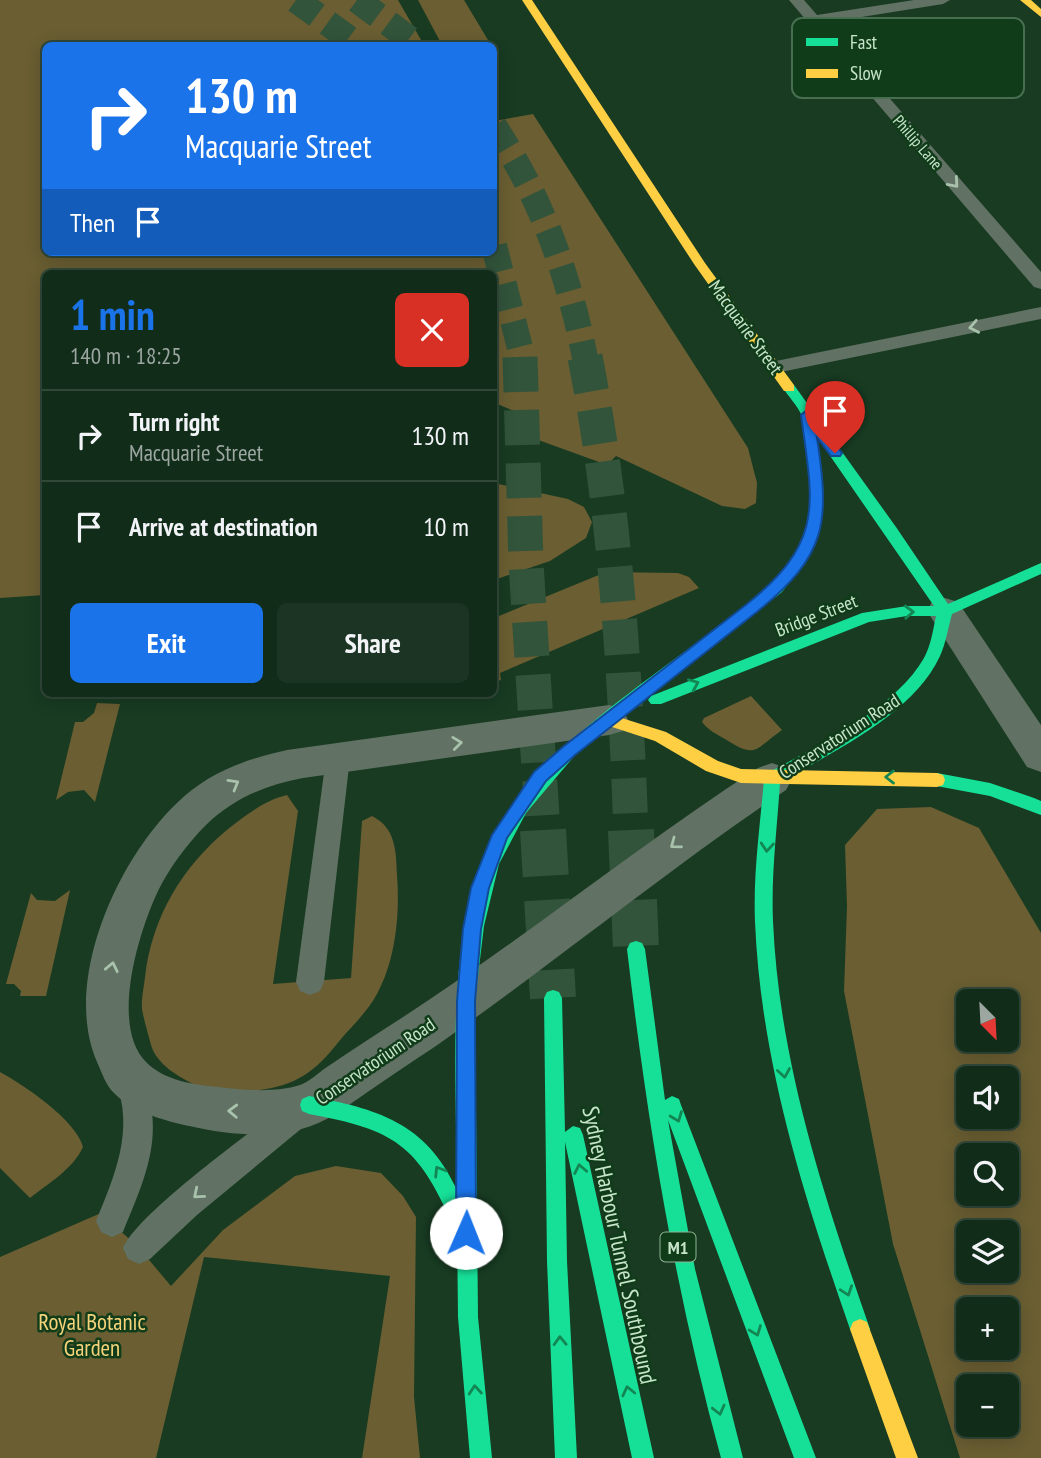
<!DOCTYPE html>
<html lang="en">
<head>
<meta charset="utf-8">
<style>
  :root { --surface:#122c1a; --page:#1b3423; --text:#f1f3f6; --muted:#9ca7a2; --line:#314839; --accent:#1a73e8 }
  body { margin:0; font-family:"PT Sans Narrow",sans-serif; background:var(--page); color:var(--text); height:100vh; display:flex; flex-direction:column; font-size:26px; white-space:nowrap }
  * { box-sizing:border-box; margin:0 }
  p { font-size:23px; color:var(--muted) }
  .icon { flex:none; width:38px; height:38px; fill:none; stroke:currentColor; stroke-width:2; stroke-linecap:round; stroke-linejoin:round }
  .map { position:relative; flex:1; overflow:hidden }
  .details { position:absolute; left:42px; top:270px; width:455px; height:427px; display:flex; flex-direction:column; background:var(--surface); border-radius:10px; box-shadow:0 4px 18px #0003,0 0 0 2px var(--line) }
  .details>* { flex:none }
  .banner { position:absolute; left:42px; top:42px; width:455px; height:214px; border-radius:10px; box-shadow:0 4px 18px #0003,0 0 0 2px var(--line); background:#1a73e8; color:#fff; overflow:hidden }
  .needle { width:46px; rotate:156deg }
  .tools { position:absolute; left:956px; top:989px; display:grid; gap:14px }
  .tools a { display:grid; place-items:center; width:63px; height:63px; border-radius:10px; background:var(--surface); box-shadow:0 4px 18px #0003,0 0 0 2px var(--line); font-size:35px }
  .pin { position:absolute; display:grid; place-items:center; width:60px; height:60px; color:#fff; margin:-72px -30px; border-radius:50% 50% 50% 0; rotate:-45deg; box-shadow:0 0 7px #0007 }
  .pin .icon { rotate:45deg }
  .me { position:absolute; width:77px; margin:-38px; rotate:1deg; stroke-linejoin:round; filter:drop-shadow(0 0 5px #0008) }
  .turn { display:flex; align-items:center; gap:24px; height:147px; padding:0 28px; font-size:32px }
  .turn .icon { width:91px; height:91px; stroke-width:2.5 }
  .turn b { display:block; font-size:49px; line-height:60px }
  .then { display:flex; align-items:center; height:66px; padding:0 28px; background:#0003; gap:14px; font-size:26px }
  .round { display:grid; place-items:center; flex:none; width:74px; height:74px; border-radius:10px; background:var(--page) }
  .head { display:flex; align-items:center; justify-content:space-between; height:119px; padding:0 28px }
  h1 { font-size:42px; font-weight:800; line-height:52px; color:var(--accent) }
  .cta { display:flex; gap:14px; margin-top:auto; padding:14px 28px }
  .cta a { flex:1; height:80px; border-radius:10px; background:var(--accent); color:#fff; font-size:28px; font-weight:800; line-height:80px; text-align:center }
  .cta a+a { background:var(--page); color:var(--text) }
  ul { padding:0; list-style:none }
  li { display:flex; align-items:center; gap:21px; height:91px; padding:0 28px; border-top:2px solid var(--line) }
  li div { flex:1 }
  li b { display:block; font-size:26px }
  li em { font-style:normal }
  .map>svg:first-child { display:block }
</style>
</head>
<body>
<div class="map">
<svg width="1041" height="1458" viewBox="0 0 1041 1458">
  <rect width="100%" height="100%" fill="#183b22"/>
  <g fill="#6a5e32" fill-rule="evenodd">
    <path d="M 0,0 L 398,0 L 424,45 L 46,46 L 46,252 L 494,252 L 494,121 L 533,114 L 748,448 L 757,483 L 756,503 L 745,509 L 722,506 L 616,456 L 608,464 L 599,462 L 519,433 L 520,427 L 531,418 L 497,404 L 494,406 L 494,273 L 46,273 L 45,595 L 0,598 Z"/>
    <path d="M 418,0 L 464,0 L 491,45 L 442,45 Z"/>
    <path d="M 494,483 L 568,499 L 584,507 L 592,522 L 586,538 L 550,561 L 494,580 Z"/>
    <path d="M 606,572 L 678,573 L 689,577 L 699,588 L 500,673 L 501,680 L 494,682 L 494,618 Z"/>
    <path d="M 751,696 L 782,730 C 754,750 756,759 725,739 C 716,734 708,730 702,722 L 704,718 Z"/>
    <path d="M 97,703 L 120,704 L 95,802 L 84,790 L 68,792 L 56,800 L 75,722 L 83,722 L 94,713 Z"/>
    <path d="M 287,795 L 298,811 L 273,984 L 351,978 L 362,821 L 372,816 C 396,828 396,851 397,875 C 400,913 396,959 377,994 C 368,1011 353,1025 341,1039 C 314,1073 298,1085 254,1091 C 237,1093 212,1094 197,1086 C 179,1077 157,1065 151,1045 C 148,1033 144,1021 142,1009 C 141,999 144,987 145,977 C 152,917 182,867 228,829 C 246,815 265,800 287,795 Z"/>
    <path d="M 931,807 L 979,828 L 1041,933 L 1041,1458 L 960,1458 L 893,1244 L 844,991 L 847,906 L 845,845 L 877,809 ZM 968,1001 L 1006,1001 L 1006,1040 L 968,1040 ZM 968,1078 L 1006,1078 L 1006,1116 L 968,1116 ZM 968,1155 L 1006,1155 L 1006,1194 L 968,1194 ZM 968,1232 L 1006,1232 L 1006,1270 L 968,1270 ZM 968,1309 L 1006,1309 L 1006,1348 L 968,1348 ZM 968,1386 L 1006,1386 L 1006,1424 L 968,1424 Z"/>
    <path d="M 70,890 L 46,996 L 20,996 L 21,991 L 14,984 L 6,984 L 31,893 L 37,900 L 55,901 Z"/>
    <path d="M 0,1072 C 24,1085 76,1120 83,1147 C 73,1169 49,1183 30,1198 L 0,1168 Z"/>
    <path d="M 336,1166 L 381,1173 L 403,1196 L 416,1217 L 414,1397 L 420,1458 L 362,1458 L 390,1276 L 204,1257 L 156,1458 L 0,1458 L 0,1257 L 101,1213 L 139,1248 L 171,1286 L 223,1230 L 295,1176 Z"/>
  </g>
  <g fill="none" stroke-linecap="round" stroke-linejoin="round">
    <g stroke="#32543b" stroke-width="26" stroke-dasharray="26 13" stroke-linecap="butt">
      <path d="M 296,0 L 359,46"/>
      <path d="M 357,0 L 419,46"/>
      <path d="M 494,126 C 541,197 569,275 585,358"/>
      <path d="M 494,246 L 520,348 L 520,358"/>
    </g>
    <g stroke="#32543b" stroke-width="35" stroke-dasharray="35 18" stroke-linecap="butt">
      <path d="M 520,357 L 526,563 L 543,832"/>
      <path d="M 585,357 C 616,514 625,673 631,832"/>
    </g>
    <g stroke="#32543b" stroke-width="46" stroke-dasharray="46 24" stroke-linecap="butt">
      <path d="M 543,830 L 553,998"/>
      <path d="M 631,830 L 636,949"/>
    </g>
    <g fill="#617164" fill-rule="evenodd">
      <path d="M 789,0 L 804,0 L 817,15 L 914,0 L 950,0 L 943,4 L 824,23 L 1041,272 L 1041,289 L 1034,287 Z"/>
      <path d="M 1041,307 L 1041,319 L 776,373 L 769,371 L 766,367 L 769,363 L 776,361 Z"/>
      <path d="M 338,748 L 347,751 L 350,758 L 324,982 L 320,991 L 310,995 L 300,991 L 296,982 L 326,758 L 329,751 Z"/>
      <path d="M 130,1066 L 140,1070 C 167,1131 147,1174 123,1232 L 112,1237 L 101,1232 L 96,1221 C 115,1175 135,1129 115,1080 L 120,1070 Z"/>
      <path d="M 297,1100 L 307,1104 L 312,1114 L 307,1124 L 197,1215 L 150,1259 L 139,1264 L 128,1259 L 123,1248 C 138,1213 251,1132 287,1104 Z"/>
    </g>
    <g fill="#617164" fill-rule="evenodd">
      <path d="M 945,598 L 958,602 L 1041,725 L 1041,772 L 1027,767 L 927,611 L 932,602 Z"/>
      <path d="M 609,705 L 623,709 L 628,720 L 623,731 L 609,735 L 303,778 C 266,785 234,798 206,825 C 187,844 170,867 158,891 C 139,931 109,1027 147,1063 C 164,1080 194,1085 218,1087 C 243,1090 275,1093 300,1085 C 309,1082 318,1073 327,1067 C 346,1054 366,1041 386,1028 C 514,947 631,850 758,768 L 772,763 L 786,768 L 792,779 L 786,790 C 666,871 554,963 436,1046 C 413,1061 391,1076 369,1091 C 350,1104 333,1118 311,1126 C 276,1139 230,1135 194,1127 C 169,1122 134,1113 115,1094 C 106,1086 102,1073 97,1062 C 62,982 117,860 177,803 C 207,773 246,759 287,750 Z"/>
    </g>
    <g fill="#16e098" fill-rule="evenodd">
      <path d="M 789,384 L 794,385 L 896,527 L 948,604 L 1041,563 L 1041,574 L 952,614 C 948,628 946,643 940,656 C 913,715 833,751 780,783 C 777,829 771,875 773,921 C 779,1062 824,1197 870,1329 L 867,1336 L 860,1339 L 853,1336 L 850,1329 C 804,1197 761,1063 755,922 C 753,874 760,827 764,779 L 766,774 C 817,746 895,709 924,658 C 931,645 933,630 936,616 L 907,616 L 869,622 L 661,704 L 651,704 L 648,700 L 651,696 L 862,613 L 907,606 L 934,606 L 817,437 C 828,508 830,534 782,592 L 576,754 L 526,813 L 499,864 L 484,926 L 475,1001 L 478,1317 L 492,1458 L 470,1458 L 458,1317 L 457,1227 L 453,1225 C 417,1144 395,1130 309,1114 L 302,1111 L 300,1105 L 302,1099 L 309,1096 C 377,1109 426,1122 457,1190 C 457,1079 442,931 497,831 C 545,745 640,687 716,628 C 746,604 781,583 799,548 C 817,514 809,475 804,439 C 803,432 803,419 801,414 C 797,405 788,396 783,388 Z"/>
      <path d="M 937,773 L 990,783 L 1034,798 L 1041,801 L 1041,815 L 990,796 L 931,785 L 929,780 L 931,775 Z"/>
      <path d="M 636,941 L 642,943 L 645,949 L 665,1100 L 672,1096 L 679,1099 L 681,1105 L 816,1458 L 794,1458 L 668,1120 L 695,1269 L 743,1458 L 721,1458 C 675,1291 647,1121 627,949 L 630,943 Z"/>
      <path d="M 553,990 L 559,992 L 562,998 L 565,1132 L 573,1126 L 580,1128 L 583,1135 L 654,1458 L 632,1458 L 565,1142 L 567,1261 L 577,1458 L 555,1458 L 547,1261 L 544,998 L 547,992 Z"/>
    </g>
    <g fill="#ffcf43" fill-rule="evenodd">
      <path d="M 522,0 L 532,0 L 705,263 L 794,385 L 794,391 L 784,391 L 694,264 Z"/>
      <path d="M 1020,0 L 1031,0 L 1041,9 L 1041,17 Z"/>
      <path d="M 609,714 L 666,732 L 718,761 L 741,769 L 937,773 L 943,775 L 945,780 L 943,785 L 937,787 L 741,783 L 706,771 L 655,741 L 603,724 L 601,720 L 603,716 Z"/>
      <path d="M 860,1319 L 867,1322 L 918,1458 L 896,1458 L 850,1329 L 853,1322 Z"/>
    </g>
  </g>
  <defs><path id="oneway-chevron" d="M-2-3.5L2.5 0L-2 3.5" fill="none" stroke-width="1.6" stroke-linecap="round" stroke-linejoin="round" transform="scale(1.75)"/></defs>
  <g stroke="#a8c2ab">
    <use href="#oneway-chevron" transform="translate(954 183) rotate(49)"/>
    <use href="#oneway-chevron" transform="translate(974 327) rotate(169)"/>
    <use href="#oneway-chevron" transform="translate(457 743) rotate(-7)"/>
    <use href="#oneway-chevron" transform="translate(234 784) rotate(-30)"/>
    <use href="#oneway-chevron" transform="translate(675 844) rotate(143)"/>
    <use href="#oneway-chevron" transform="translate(112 967) rotate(-78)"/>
    <use href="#oneway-chevron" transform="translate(233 1111) rotate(-178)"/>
    <use href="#oneway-chevron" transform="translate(198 1194) rotate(140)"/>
  </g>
  <g stroke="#138653">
    <use href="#oneway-chevron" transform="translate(909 612) rotate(-2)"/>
    <use href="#oneway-chevron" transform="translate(694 684) rotate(-23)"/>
    <use href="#oneway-chevron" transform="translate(890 777) rotate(-180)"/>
    <use href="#oneway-chevron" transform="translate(767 847) rotate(95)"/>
    <use href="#oneway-chevron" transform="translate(784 1073) rotate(81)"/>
    <use href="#oneway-chevron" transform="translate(677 1117) rotate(69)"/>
    <use href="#oneway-chevron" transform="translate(580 1169) rotate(-101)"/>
    <use href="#oneway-chevron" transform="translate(439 1171) rotate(-122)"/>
    <use href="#oneway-chevron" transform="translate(847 1291) rotate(71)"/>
    <use href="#oneway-chevron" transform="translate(756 1331) rotate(69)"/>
    <use href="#oneway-chevron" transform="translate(560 1341) rotate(-92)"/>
    <use href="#oneway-chevron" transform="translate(475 1390) rotate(-95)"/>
    <use href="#oneway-chevron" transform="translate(628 1391) rotate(-103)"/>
    <use href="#oneway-chevron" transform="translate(719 1410) rotate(76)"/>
  </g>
  <path fill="#1a73e8" stroke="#114b97" stroke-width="2" d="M 807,410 L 812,412 L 842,453 L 840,456 L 831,456 L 817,438 C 830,523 827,555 758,611 L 575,755 L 546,781 L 507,838 L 489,888 L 481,929 L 475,1001 L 476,1233 L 473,1241 L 466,1244 L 459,1241 L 456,1233 L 457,1001 L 463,929 L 471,888 L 492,835 L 534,772 L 564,746 L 747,604 C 825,541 813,505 801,415 Z"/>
  <g text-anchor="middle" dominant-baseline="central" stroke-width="5" stroke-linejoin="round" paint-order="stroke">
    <g font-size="16" fill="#c7e5ca" stroke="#103c1a">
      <text transform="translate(918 142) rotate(49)">Phillip Lane</text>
    </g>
    <rect fill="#103c1a" stroke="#90b295" stroke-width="2" x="660.5" y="1232.5" width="35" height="29" rx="5"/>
    <g font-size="18" font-weight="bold" fill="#c7e5ca">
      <text x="678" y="1247">M1</text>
    </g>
    <g font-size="19" fill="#c7e5ca" stroke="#103c1a">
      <text transform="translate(746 327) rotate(54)">Macquarie Street</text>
      <text transform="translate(816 615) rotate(-21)">Bridge Street</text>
      <text transform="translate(839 736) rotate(-33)">Conservatorium Road</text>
      <text transform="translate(375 1061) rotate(-34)">Conservatorium Road</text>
    </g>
    <g font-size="23" fill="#c7e5ca" stroke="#103c1a">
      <text transform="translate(620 1245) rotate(78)">Sydney Harbour Tunnel Southbound</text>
    </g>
    <g font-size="23" fill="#f6d37a" stroke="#103c1a">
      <text x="92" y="1321">Royal Botanic<tspan x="92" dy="26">Garden</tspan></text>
    </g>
  </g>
  <rect x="792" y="18" width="232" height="80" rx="10" fill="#103c1a" stroke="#476f4f" stroke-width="2"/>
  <rect x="806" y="38" width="32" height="8" fill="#16e098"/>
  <rect x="806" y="69" width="32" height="9" fill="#ffcf43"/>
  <g font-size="19" fill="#c7e5ca">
    <text x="850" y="49">Fast</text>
    <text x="850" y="80">Slow</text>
  </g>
</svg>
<div class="tools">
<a><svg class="needle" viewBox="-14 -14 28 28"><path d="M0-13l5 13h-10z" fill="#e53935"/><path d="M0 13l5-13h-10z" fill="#9ca7a2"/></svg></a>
<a><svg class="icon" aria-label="sound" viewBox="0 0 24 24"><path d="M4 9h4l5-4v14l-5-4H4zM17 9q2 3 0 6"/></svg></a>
<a><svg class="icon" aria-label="search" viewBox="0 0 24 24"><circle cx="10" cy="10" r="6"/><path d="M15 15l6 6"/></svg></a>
<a><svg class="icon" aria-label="layers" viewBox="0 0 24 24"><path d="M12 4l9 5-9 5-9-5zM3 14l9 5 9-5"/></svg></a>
<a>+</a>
<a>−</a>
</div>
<div class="pin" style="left:835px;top:453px;background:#d93025"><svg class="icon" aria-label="arrive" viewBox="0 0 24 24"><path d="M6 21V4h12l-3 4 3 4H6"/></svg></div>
<svg class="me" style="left:466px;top:1233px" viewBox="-20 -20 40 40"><circle r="19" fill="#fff"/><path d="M0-13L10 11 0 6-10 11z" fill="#1a73e8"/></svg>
<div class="banner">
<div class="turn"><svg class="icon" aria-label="right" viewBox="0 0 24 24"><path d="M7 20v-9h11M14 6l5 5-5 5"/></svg><div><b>130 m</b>Macquarie Street</div></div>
<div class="then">Then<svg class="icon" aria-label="arrive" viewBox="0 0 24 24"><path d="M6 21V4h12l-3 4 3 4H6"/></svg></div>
</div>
<section class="details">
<div class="head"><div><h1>1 min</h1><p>140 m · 18:25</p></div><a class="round" style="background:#d93025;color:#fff"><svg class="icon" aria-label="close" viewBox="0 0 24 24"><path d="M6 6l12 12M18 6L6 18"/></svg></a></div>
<ul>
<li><svg class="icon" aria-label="right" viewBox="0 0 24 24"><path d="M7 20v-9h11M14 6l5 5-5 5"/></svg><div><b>Turn right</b><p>Macquarie Street</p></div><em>130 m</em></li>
<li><svg class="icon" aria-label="arrive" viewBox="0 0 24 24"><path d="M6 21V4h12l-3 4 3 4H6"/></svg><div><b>Arrive at destination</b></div><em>10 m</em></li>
</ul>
<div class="cta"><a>Exit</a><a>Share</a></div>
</section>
</div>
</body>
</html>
